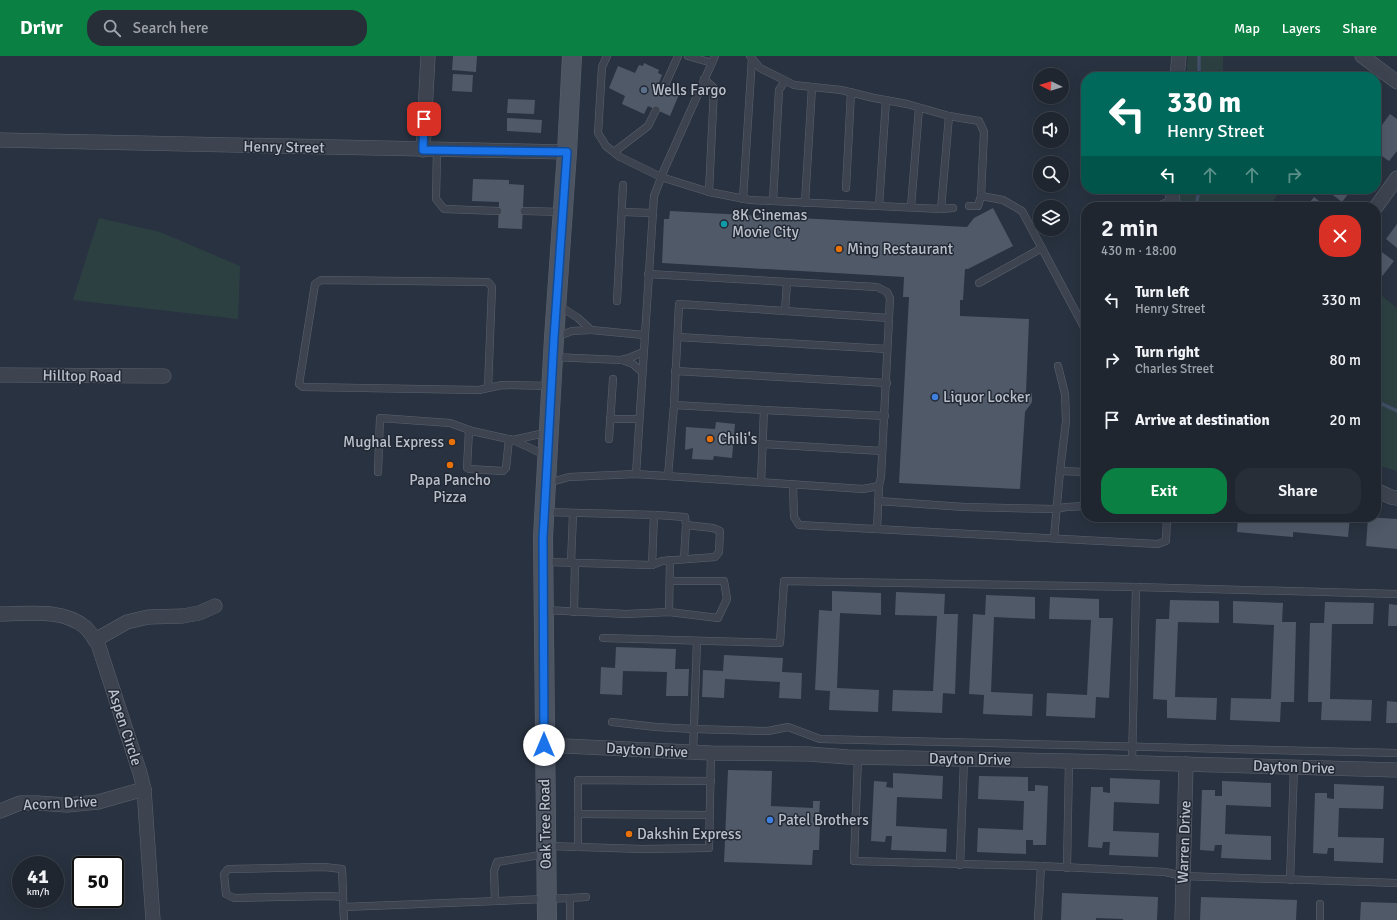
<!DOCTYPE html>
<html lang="en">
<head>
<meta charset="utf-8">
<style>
  :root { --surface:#1f2630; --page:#272e38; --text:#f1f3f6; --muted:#a1a5ab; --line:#3c434c; --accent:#0b8043 }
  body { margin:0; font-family:Signika,sans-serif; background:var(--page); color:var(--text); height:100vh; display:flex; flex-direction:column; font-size:15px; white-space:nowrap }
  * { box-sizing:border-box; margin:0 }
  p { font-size:13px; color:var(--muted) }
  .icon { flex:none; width:22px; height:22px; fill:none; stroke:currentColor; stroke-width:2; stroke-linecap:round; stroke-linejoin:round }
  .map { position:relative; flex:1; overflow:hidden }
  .panel { position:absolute; left:1081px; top:146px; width:300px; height:320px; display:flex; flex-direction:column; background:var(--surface); border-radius:16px; box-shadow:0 4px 16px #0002,0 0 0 1px var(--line) }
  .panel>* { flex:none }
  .guide { position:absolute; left:1081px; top:16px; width:300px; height:122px; border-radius:16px; box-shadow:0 4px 16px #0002,0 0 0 1px var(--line); background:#00695c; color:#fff; overflow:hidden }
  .needle { width:26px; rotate:275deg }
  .buttons { position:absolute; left:1033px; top:12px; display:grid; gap:8px }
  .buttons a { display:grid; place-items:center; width:36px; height:36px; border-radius:50%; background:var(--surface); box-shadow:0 4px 16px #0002,0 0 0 1px var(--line); font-size:20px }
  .speed { position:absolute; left:12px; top:800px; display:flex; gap:8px; font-size:20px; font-weight:700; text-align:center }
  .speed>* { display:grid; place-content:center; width:52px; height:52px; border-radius:50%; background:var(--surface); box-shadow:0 4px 16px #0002,0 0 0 1px var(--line); line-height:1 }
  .speed small { font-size:10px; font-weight:400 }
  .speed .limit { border:2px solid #111; border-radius:6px; background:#fff; color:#111 }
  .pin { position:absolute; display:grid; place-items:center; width:34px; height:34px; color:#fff; margin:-17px; border-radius:8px; box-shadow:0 2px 6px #0006 }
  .me { position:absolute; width:44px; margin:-22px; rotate:0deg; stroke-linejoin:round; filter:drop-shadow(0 0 3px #0008) }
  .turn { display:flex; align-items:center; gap:14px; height:84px; padding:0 20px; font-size:18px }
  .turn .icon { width:52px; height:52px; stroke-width:2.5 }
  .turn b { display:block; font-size:28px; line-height:34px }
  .lanes { display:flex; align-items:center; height:38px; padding:0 20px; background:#0003; justify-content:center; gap:20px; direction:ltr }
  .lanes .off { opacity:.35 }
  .round { display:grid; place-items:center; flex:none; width:42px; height:42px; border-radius:16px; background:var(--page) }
  .overview { display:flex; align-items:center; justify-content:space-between; height:68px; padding:0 20px }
  h1 { font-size:24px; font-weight:600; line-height:30px }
  .primary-button { display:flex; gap:8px; margin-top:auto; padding:8px 20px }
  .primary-button a { flex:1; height:46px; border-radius:16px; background:var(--accent); color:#fff; font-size:16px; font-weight:600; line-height:46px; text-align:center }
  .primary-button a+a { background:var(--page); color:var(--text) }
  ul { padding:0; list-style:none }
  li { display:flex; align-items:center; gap:12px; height:60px; padding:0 20px }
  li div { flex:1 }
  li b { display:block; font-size:15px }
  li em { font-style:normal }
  header { display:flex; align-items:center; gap:24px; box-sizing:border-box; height:56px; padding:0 20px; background:var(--accent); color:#fff }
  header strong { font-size:19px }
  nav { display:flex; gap:22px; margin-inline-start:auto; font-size:14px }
  .search { width:280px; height:36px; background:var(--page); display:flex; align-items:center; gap:10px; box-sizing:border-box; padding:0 14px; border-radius:16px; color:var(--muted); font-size:15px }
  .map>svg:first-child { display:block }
</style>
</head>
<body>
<header>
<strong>Drivr</strong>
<div class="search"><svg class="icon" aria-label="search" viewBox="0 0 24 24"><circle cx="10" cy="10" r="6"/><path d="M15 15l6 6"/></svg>Search here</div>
<nav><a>Map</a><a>Layers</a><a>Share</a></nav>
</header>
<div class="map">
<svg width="1397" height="864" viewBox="0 0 1397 864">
  <rect width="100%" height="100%" fill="#293240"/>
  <g fill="#2c4042">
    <path d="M 1188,0 L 1223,0 L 1223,17 L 1229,21 L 1186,21 Z"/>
    <path d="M 1177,133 L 1281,133 L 1272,147 L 1276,151 L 1176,151 Z"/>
    <path d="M 99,162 L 160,176 L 240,210 L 238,263 L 73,244 Z"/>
    <path d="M 1376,235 L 1397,252 L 1397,415 L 1376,409 Z"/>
  </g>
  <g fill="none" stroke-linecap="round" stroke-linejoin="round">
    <g stroke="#414f67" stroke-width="3.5">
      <path d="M 1199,21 L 1199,0"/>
      <path d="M 1196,151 L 1199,133"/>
      <path d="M 1376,345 L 1397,355"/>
    </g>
  </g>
  <g fill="#505968">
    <path d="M 453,0 L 477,0 L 476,16 L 452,14 Z"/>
    <path d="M 644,7 L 659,14 L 658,17 L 662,19 L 659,27 L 680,36 L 670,60 L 648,50 L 644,58 L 622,48 L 625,40 L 609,32 L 618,10 L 635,17 L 639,9 L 643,10 Z"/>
    <path d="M 453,18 L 473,19 L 472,36 L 452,35 Z"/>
    <path d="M 508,43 L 535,44 L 534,58 L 507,57 Z"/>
    <path d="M 1390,58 L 1397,63 L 1397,95 L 1389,105 L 1376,96 L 1378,90 L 1376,89 L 1376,77 Z"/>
    <path d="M 507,62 L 542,64 L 541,77 L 507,75 Z"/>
    <path d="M 473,123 L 509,124 L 509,128 L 524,129 L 522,173 L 498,172 L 499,146 L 472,145 Z"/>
    <path d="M 1325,133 L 1352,133 L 1342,146 Z"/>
    <path d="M 1314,141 L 1327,151 L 1306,151 Z"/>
    <path d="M 993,152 L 1013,190 L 968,213 L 965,213 L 963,244 L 960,244 L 960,260 L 1029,263 L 1026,337 L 1032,337 L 1032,346 L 1025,356 L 1020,433 L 899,427 L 909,241 L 903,241 L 904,221 L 662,207 L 664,163 L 669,163 L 670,155 L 967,171 L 974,162 Z"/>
    <path d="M 1397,168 L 1397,192 L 1386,183 Z"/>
    <path d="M 1379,194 L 1394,205 L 1376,228 L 1376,198 Z"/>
    <path d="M 716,366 L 735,368 L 732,402 L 714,400 L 713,404 L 692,403 L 693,392 L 685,394 L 686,371 L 715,373 Z"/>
    <path d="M 1238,461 L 1350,461 L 1348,481 L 1293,476 L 1293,481 L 1237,476 Z"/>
    <path d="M 1368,461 L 1397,463 L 1397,493 L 1366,490 Z"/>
    <path d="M 832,535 L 881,537 L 881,559 L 840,557 L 837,632 L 879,634 L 878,656 L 829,654 L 830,635 L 815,634 L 819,554 L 832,555 Z"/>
    <path d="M 896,536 L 945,538 L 944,558 L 958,558 L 955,638 L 943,637 L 942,657 L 892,655 L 893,634 L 933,635 L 937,560 L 895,559 Z"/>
    <path d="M 986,539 L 1035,541 L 1035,563 L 994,561 L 991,636 L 1033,638 L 1032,660 L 983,658 L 984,639 L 969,638 L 973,558 L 985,559 Z"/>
    <path d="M 1050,541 L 1099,543 L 1099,562 L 1113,562 L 1109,642 L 1096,641 L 1095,662 L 1046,660 L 1047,637 L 1087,639 L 1091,564 L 1049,563 Z"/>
    <path d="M 1170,544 L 1219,545 L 1219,567 L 1178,566 L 1175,641 L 1217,642 L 1216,664 L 1167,662 L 1167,644 L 1153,643 L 1156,563 L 1169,563 Z"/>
    <path d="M 1233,545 L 1283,547 L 1282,566 L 1296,566 L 1294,646 L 1281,646 L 1280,666 L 1230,664 L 1231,642 L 1271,643 L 1274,569 L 1233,567 Z"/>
    <path d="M 1325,546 L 1374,547 L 1373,568 L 1332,568 L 1330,643 L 1372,644 L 1371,665 L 1321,664 L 1322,646 L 1308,646 L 1310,567 L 1324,567 Z"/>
    <path d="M 1389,548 L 1397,549 L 1397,570 L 1388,570 Z"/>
    <path d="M 616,591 L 676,593 L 675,613 L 689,613 L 688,640 L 666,640 L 667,616 L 623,615 L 622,639 L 600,638 L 601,611 L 615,612 Z"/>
    <path d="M 724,599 L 783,602 L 782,616 L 802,617 L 801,643 L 779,642 L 780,626 L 725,623 L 724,642 L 702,641 L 703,614 L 723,615 Z"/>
    <path d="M 1387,645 L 1397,646 L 1397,667 L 1386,667 Z"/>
    <path d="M 728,714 L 772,715 L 771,750 L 813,752 L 813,745 L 820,745 L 819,761 L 813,761 L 813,766 L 820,766 L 819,794 L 813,794 L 812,809 L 724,806 Z"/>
    <path d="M 893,717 L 943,720 L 942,743 L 897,741 L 896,770 L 947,773 L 946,796 L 891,794 L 892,780 L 886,780 L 885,786 L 871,785 L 874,725 L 887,726 L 886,731 L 893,732 Z"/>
    <path d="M 979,720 L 1028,721 L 1028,735 L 1035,735 L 1035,729 L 1048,730 L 1046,789 L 1033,789 L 1033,784 L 1026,784 L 1026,798 L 977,796 L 978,772 L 1023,774 L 1024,745 L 978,743 Z"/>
    <path d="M 1110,722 L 1160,724 L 1159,748 L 1114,746 L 1113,775 L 1159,777 L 1158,801 L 1109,799 L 1110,786 L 1103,786 L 1102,792 L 1088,791 L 1091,731 L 1103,731 L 1103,736 L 1110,737 Z"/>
    <path d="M 1222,725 L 1271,727 L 1271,751 L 1226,749 L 1225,778 L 1271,780 L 1271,804 L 1221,802 L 1222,789 L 1215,789 L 1214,795 L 1200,794 L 1202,734 L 1215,734 L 1215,740 L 1222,740 Z"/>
    <path d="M 1334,728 L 1384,730 L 1383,753 L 1339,752 L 1338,781 L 1384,782 L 1383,807 L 1334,805 L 1334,792 L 1328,792 L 1327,798 L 1313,797 L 1315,737 L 1327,737 L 1327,742 L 1334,743 Z"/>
    <path d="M 1062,837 L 1158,841 L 1157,864 L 1123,864 L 1123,863 L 1096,862 L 1096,864 L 1061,864 Z"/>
    <path d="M 1201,841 L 1297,844 L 1296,864 L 1200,864 Z"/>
    <path d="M 1361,846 L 1397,847 L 1397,864 L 1360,864 Z"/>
  </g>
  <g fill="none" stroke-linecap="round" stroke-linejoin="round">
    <g stroke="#5b626d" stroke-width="8">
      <g id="lane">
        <path d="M 607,0 L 602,11 L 598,77 L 606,90 L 620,101 L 661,121 L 709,136 L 750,144 L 941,153 L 953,152"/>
        <path d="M 688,0 L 712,7"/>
        <path d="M 750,0 L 760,12 L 794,29 L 841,34 L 874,42 L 907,48 L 949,60 L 979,65 L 984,76 L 981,140 L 978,150 L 969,150"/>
        <path d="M 704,23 L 714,32 L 709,136"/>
        <path d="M 665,29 L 678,0"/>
        <path d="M 437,94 L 436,143 L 444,153 L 498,155"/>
        <path d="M 614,96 L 648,70 L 656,54"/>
        <path d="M 846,132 L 851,36"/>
        <path d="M 981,140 L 1003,144 L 1022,155 L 1086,275"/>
        <path d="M 743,143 L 752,2"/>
        <path d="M 773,145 L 779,34 L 785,25"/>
        <path d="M 805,147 L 812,31"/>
        <path d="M 879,150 L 886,44"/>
        <path d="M 911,151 L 919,52"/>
        <path d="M 1156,151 L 1172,144"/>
        <path d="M 941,153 L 949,60"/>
        <path d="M 524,155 L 563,156"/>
        <path d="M 622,156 L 653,157"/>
        <path d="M 979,227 L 1042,192"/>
        <path d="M 617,245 L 623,129"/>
        <path d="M 558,249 L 578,262 L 591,274 L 644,279"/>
        <path d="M 785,255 L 889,262"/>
        <path d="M 556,281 L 572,275 L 591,274"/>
        <path d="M 678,281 L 887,293"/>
        <path d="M 553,301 L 621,304 L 629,302 L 643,296"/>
        <path d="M 622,304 L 633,308 L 642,316"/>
        <path d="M 675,315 L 887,327"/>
        <path d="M 488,332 L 492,231 L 488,226 L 321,224 L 315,228 L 299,328 L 303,331 L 479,334 L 502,329 L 551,330"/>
        <path d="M 674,349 L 679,248 L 785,255 L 787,226"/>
        <path d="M 764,354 L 885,360"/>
        <path d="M 610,363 L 639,363"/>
        <path d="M 469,374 L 467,412 L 469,413 L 503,415 L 506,412 L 509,383"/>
        <path d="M 609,383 L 613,323"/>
        <path d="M 763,388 L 882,395"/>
        <path d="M 545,399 L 513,384 L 549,376"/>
        <path d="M 1060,415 L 1086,416"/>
        <path d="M 378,416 L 380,362 L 450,367 L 472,375 L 513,384"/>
        <path d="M 636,418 L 654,140 L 664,114 L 715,0"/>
        <path d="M 668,420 L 674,349 L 764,354 L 761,426"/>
        <path d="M 548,427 L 569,421 L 636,418 L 863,433 L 879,430 L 881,421 L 890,242 L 887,236 L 877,231 L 648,218"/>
        <path d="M 793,428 L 794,461 L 799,469 L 1158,488 L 1166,485 L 1167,461"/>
        <path d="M 878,445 L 964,451 L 1056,453 L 1066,451 L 1086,450"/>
        <path d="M 877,473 L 879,430"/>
        <path d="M 1054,482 L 1060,415 L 1066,365 L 1065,338 L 1058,310"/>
        <path d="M 684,503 L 686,469"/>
        <path d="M 544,506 L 652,509 L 662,505 L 715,501 L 719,496 L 720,475 L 713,472 L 686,469 L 685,461 L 657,459 L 545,456"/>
        <path d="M 571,507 L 573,457"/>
        <path d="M 652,509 L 654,459"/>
        <path d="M 544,554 L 626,558 L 669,556 L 718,562 L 727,543 L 724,525 L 670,525"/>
        <path d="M 574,556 L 575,507"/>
        <path d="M 669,556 L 670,504"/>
        <path d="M 603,582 L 780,587 L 784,525 L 1136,531 L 1397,538"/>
        <path d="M 612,666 L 656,671 L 694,673 L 768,675 L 788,671 L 820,683 L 1397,697"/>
        <path d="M 693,696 L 697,585"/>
        <path d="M 858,701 L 854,805 L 1041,810 L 1165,816 L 1183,820 L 1397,827"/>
        <path d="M 1132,706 L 1136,531"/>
        <path d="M 578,758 L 710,759"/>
        <path d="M 548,790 L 642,793 L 709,792 L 711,697"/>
        <path d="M 578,791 L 578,724 L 711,725"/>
        <path d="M 960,809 L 964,704"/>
        <path d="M 1067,812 L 1069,705"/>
        <path d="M 1290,824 L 1294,711"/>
        <path d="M 343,841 L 330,840 L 234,842 L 226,838 L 224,818 L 228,813 L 324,811 L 342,813 C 343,830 343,847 344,864"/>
        <path d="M 570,842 L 586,841"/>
        <path d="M 495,845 L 494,815 L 497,806 L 546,798"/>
        <path d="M 344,851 L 570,842 L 570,864"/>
        <path d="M 1038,864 L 1041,810"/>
        <path d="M 1320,864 L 1320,848"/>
      </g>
    </g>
    <g stroke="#5b626d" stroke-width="15">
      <g id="street">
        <path d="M 1362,0 L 1397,26"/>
        <path d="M 1177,21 L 1179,0"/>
        <path d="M 0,84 L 567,96"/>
        <path d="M 423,94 L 428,0"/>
        <path d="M 1172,133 L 1173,151"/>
        <path d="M 1376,151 L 1397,122"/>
        <path d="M 0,319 L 164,320"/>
        <path d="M 1376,434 L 1391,441 L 1397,442"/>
        <path d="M 0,558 C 27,558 62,552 85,571 C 90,575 94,583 98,588 L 140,717 L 144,733 L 153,864"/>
        <path d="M 95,584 L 127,566 L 148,561 L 183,560 L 199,557 L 215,550"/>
        <path d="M 544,689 L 711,697 L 808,698 L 848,701 L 1069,705 L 1397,714"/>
        <path d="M 0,755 L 20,747 L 37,747 L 67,749 L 98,746 L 144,733"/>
        <path d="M 1182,864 L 1186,708"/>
      </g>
    </g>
    <g stroke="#5b626d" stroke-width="20">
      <path id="secondary" d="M 547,864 L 543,481 L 554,282 L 567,96 L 572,0"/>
    </g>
    <use href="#lane" stroke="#3d4450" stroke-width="7"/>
    <use href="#street" stroke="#3d4450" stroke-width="14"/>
    <use href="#secondary" stroke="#4c5462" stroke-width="19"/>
  </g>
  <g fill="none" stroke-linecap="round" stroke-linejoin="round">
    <g stroke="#114b97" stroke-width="10">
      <path id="route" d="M 424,63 L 423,94 L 567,96 L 554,282 L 543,482 L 544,689"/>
    </g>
    <use href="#route" stroke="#1a73e8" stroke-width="7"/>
  </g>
  <circle fill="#5c6f8a" stroke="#222935" stroke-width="1.5" cx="644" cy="34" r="4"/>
  <circle fill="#0f9aa8" stroke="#222935" stroke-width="1.5" cx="724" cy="168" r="4"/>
  <g fill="#e8710a" stroke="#222935" stroke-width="1.5">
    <circle cx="839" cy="193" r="4"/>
    <circle cx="710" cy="383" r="4"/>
    <circle cx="452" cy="386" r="4"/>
    <circle cx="450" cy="409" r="4"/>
    <circle cx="629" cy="778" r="4"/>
  </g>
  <g fill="#3f7fe0" stroke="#222935" stroke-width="1.5">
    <circle cx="935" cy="341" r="4"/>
    <circle cx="770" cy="764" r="4"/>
  </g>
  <g text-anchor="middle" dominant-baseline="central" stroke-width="3" stroke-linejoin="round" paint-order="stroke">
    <g font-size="15" fill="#bac0ca" stroke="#222935" text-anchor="start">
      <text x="652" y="34">Wells Fargo</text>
      <text x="732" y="159">8K Cinemas<tspan x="732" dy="17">Movie City</tspan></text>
      <text x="847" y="193">Ming Restaurant</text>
      <text x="943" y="341">Liquor Locker</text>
      <text x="718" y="383">Chili's</text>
      <text x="444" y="386" text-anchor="end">Mughal Express</text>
      <text x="450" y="424" text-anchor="middle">Papa Pancho<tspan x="450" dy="17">Pizza</tspan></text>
      <text x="778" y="764">Patel Brothers</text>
      <text x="637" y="778">Dakshin Express</text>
    </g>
    <g font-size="15" fill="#bac0ca" stroke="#222935">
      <text transform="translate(284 91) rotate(1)">Henry Street</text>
      <text transform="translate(82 320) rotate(1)">Hilltop Road</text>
      <text transform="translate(125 671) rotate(72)">Aspen Circle</text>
      <text transform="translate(647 694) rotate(3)">Dayton Drive</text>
      <text transform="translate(970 703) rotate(1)">Dayton Drive</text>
      <text transform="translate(1294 711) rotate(2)">Dayton Drive</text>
      <text transform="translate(60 747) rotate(-3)">Acorn Drive</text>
      <text transform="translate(545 768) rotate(-91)">Oak Tree Road</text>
      <text transform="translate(1184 786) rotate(-88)">Warren Drive</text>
    </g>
  </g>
</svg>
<div class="buttons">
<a><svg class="needle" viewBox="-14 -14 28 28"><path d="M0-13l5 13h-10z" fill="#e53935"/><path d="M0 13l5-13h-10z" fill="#a1a5ab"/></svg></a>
<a><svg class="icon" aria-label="sound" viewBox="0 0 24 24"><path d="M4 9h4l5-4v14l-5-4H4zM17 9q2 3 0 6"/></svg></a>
<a><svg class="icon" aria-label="search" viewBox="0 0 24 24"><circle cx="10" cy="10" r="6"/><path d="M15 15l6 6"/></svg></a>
<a><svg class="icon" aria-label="layers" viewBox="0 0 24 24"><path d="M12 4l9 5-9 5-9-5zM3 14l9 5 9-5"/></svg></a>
</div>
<div class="speed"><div>41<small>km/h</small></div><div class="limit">50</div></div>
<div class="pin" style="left:424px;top:63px;background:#d93025"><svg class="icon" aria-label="arrive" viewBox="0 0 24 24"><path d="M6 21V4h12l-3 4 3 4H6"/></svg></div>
<svg class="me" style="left:544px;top:689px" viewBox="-20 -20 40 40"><circle r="19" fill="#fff"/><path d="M0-13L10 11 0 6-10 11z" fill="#1a73e8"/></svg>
<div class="guide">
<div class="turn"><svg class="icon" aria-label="left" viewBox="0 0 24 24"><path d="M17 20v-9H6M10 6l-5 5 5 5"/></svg><div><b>330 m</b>Henry Street</div></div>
<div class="lanes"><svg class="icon" aria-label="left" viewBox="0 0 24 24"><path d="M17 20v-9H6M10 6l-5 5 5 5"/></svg><svg class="icon off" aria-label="ahead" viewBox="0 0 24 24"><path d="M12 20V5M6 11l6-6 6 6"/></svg><svg class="icon off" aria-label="ahead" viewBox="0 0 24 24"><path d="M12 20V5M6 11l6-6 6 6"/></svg><svg class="icon off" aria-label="right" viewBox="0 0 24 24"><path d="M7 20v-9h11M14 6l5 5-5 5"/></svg></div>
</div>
<section class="panel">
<div class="overview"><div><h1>2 min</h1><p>430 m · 18:00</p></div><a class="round" style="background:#d93025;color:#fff"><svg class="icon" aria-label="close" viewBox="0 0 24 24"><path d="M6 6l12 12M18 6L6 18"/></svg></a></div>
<ul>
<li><svg class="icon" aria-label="left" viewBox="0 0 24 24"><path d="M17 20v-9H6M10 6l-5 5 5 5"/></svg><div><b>Turn left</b><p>Henry Street</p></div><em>330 m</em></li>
<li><svg class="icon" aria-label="right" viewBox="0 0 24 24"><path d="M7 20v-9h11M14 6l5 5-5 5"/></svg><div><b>Turn right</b><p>Charles Street</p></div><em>80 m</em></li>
<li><svg class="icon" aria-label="arrive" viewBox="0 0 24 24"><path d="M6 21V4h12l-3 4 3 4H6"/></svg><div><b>Arrive at destination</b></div><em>20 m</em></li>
</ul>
<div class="primary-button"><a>Exit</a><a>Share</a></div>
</section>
</div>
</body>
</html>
